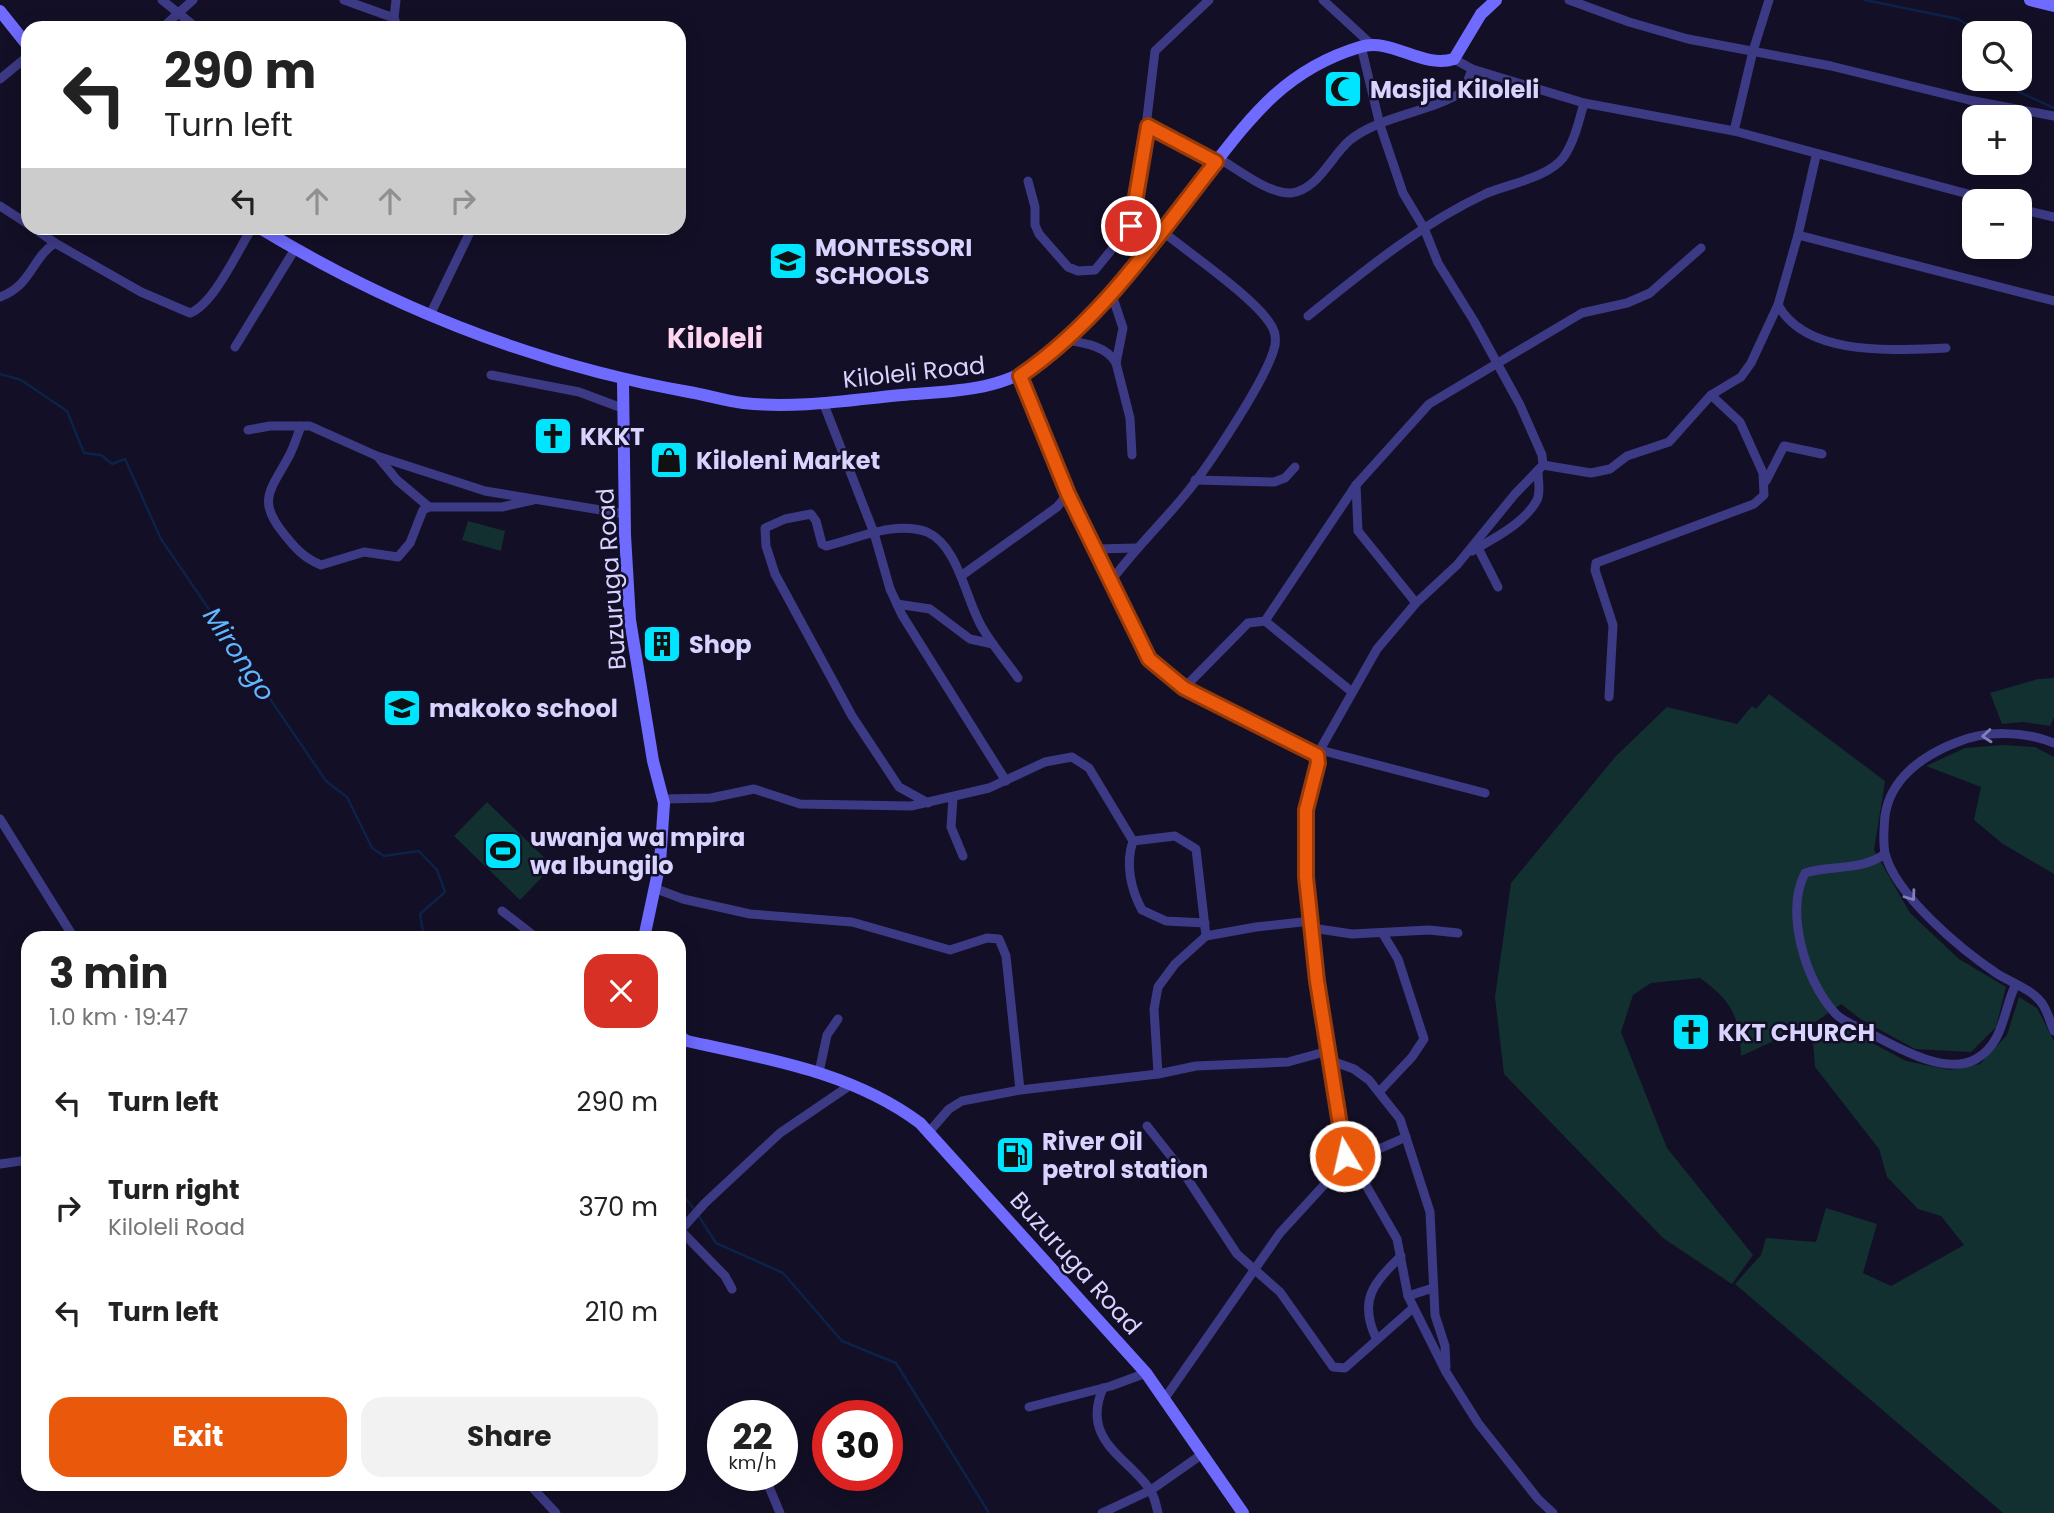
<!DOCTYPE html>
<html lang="en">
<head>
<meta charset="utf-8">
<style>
  :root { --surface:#fff; --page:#f2f2f2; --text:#222; --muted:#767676; --accent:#ea580c }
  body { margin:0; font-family:Poppins,sans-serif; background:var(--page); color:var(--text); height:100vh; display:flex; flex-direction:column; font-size:26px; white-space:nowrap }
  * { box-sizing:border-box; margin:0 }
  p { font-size:23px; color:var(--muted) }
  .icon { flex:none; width:38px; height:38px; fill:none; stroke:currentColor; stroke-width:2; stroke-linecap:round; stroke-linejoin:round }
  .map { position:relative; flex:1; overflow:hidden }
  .panel { position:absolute; left:21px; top:931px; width:665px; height:560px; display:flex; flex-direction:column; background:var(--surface); border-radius:21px; box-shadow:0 4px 18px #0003 }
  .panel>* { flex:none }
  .top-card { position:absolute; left:21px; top:21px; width:665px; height:214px; border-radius:21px; box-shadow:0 4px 18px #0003; background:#fff; color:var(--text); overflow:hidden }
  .buttons { position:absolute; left:1962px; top:21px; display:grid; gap:14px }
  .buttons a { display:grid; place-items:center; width:70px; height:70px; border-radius:14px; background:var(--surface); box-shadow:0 4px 18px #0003; font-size:35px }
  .speed { position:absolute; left:707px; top:1400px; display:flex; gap:14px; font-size:35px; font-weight:700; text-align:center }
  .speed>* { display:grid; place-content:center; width:91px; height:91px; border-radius:50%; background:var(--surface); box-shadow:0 4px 18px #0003; line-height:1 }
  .speed small { font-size:18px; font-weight:400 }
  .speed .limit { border:10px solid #d22; background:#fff; color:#111 }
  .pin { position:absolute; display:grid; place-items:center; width:60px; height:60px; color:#fff; margin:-30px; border:4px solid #fff; border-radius:50%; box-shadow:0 2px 7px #0007 }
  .me { position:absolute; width:77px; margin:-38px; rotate:351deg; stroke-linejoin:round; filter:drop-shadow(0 0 5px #0008) }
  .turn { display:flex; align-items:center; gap:24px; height:147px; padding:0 28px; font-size:32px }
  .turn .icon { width:91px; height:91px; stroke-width:2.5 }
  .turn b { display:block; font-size:49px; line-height:60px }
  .lanes { display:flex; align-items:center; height:66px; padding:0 28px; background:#0003; justify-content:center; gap:35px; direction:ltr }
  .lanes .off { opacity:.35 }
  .round { display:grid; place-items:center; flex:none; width:74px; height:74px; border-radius:21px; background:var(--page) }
  .headline { display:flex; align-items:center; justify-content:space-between; height:119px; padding:0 28px }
  h1 { font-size:42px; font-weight:700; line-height:52px }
  .cta { display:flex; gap:14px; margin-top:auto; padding:14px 28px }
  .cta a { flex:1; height:80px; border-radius:21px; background:var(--accent); color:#fff; font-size:28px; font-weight:700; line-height:80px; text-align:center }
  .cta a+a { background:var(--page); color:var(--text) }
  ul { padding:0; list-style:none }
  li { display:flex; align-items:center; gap:21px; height:105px; padding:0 28px }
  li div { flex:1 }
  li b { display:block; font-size:26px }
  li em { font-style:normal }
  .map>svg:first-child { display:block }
</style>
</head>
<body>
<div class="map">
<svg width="2054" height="1513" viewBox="0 0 2054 1513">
  <rect width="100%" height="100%" fill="#130f26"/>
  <g fill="#12302f">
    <path d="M 468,521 L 505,531 L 501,551 L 462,540 Z"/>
    <path d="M 2054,678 L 2054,717 L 2050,726 L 2023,722 L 2002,724 L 1990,693 L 2038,679 Z"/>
    <path d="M 1769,694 L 1885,781 L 1874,850 L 1910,913 L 1959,959 L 2006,987 L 1996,1027 L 1971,1052 L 1915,1049 L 1862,1020 L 1841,1004 L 1817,1021 L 1741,1056 C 1740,1017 1732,1001 1700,978 L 1651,983 L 1633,995 L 1621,1032 L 1667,1148 L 1753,1255 L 1732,1284 L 1663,1238 L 1504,1074 L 1495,997 L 1511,883 L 1616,756 L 1667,707 L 1737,724 L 1752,706 L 1756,709 Z"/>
    <path d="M 2003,745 L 2035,747 L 2054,757 L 2054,874 L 2003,844 L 1974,820 L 1981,787 L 1926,766 L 1965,748 Z"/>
    <path d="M 487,802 L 553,866 L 520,900 L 454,836 Z"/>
    <path d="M 2019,997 L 2037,1008 L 2054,1041 L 2054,1513 L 2003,1513 L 1735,1284 L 1761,1255 L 1766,1238 L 1816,1242 L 1826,1208 L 1877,1224 L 1863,1273 L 1891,1286 L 1964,1245 L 1941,1216 L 1918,1209 L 1887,1177 L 1879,1149 L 1815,1067 L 1813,1042 L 1837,1024 L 1906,1061 L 1950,1070 L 1980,1064 L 2007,1035 Z"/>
  </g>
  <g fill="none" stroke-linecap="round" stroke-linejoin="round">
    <g stroke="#0c2248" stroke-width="2.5">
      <path d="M 1865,0 L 1958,19 L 1982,33"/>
      <path d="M 2004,79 L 2019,92 L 2054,108"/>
      <path d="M 0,374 L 21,380 L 67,411 L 84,453 L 101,455 L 112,464 L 125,459 L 161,539 L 326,781 L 347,797 L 372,848 L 384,856 L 419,851 L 437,870 L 445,892 L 420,914 L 424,938"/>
      <path d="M 679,1190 L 694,1209"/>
      <path d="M 698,1215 L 716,1243 L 783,1273 L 842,1341 L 896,1363 L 989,1513"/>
    </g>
    <g stroke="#3d3a85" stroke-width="9">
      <path d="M 162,0 L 197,28"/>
      <path d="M 344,0 L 394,18"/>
      <path d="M 396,0 L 394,18 L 398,28"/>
      <path d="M 1209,0 L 1155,51 L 1147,118 L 1148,126 L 1216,162"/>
      <path d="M 1323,0 L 1372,45"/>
      <path d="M 1569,0 L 1629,22 L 1688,39 L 1831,66 L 1969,100 L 2054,116"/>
      <path d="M 162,28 L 193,0"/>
      <path d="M 1454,59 L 1472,69 L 1584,103 L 1734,131 L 1994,201"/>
      <path d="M 0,79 L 28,56"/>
      <path d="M 1734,131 L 1753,51 L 1769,0"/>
      <path d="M 1218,158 C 1238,169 1268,194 1291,193 C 1318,190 1331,156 1350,140 C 1382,115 1429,113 1464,91 L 1472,69"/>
      <path d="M 1028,181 L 1035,207 L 1035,225 L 1039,234 L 1068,267 L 1078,271 L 1095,270 L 1131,226 L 1148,126"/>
      <path d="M 0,206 L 28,224"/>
      <path d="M 2020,209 L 2054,217"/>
      <path d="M 34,228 L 55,243"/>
      <path d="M 1798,235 L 2054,301"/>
      <path d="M 1112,295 L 1123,328 L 1116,363 L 1130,418 L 1132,455"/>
      <path d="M 0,297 C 32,285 31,259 55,243 L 141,292 L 190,313 C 214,304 238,250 252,228"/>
      <path d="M 1778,305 C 1806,357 1893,350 1946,348"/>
      <path d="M 430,315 L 472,228"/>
      <path d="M 1308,316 C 1364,271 1419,225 1485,194 C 1508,184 1547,178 1563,158 C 1574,143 1579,121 1584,103"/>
      <path d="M 1066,340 C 1084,343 1107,346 1116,363"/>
      <path d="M 235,347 L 295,249"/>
      <path d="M 491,375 L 579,392 L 622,408"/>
      <path d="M 1020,376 L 1068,494 L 1149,659 L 1184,688 L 1310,750 L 1317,755 L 1318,763 L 1306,810 L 1306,877 L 1317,981 L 1345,1156 L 1335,1173 L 1280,1233 L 1165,1398"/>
      <path d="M 823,402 L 874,533 L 890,589 L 902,615 L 1006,781"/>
      <path d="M 301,426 C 297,436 294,447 289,456 C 271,490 256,500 284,534 C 295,548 304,558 321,565 L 364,552 L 398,557 L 410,543 L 423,510 L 429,507 L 502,507 L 533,500"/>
      <path d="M 248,430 L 270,426 L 310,426 L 377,456 L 485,491 L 625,514"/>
      <path d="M 378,457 L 397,480 L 429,507"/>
      <path d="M 1543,465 L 1591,473 L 1610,469 L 1627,456 L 1669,442 L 1711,395 L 1741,377 L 1751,363 L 1778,305 L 1798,235 L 1816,156"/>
      <path d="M 1195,480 L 1274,482 L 1285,478 L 1295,467"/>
      <path d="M 1766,481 L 1784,446 L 1822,454"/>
      <path d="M 1356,485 L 1358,531 L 1416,603"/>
      <path d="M 1478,548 L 1498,587"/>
      <path d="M 1097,549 L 1136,548"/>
      <path d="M 1472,551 C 1493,539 1525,523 1537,500 C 1541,492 1538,481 1538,472"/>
      <path d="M 961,576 L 1057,507 L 1068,494"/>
      <path d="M 1111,581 C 1134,550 1160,525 1184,496 C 1206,470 1269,376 1275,345 C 1276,338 1275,331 1271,325 C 1255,298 1189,253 1162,231"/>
      <path d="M 897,604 L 930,609 L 970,639 L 993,644"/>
      <path d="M 1265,621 L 1356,485 L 1429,404 L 1582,313 L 1627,303 L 1650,293 L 1701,248"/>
      <path d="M 1184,688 L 1248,623 L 1265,621 L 1352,692"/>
      <path d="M 1609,697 L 1613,625 L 1595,570 L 1596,563 L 1754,504 L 1764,495 L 1763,473 L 1740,422 L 1711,395"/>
      <path d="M 2054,743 C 2024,731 1985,730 1955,743 C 1922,756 1890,779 1885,816 C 1884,827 1883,843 1885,853 C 1895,895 1962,950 1996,973 C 2010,982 2031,989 2041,1002 C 2047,1009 2050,1022 2054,1031"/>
      <path d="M 1320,750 L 1485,793"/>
      <path d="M 1317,755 L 1377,649 L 1416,603 L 1457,565 L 1515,494 L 1543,465 L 1542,455 L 1520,405 L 1474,321 L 1438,263 L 1424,228 L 1403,193 L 1380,125 L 1361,46"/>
      <path d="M 953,798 L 951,827 L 963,856"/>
      <path d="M 664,799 L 711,798 L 754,789 L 800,804 L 911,806 L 989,788 L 1045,762 L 1072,757 L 1089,768 L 1133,841 L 1175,836 L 1196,849 L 1206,936"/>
      <path d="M 928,803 L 899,787 L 852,716 L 775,574 L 766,546 L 765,528 L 785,519 L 811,514 L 816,521 L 822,544 L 826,546 C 856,539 896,520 927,532 C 959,546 966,602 983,629 C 993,646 1006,661 1018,678"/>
      <path d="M 0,819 L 74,938"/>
      <path d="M 1133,841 C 1125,864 1131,890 1142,910 L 1166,921 L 1205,923"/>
      <path d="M 1885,854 C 1859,872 1833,864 1805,873 C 1785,912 1805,980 1834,1012 C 1841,1021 1856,1026 1866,1031 C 1893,1045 1945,1077 1976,1059 C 2004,1043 2003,1011 2015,986"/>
      <path d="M 654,888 L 683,899 L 750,914 L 852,922 L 950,950 L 987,938 L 999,939 L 1006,956 L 1020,1090"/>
      <path d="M 502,911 L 537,938"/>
      <path d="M 1312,928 L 1352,934 L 1429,930 L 1458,933"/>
      <path d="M 1329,1060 L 1354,1069 L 1369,1080 L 1400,1119 L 1430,1212 L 1435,1315 L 1445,1346 L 1446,1367"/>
      <path d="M 819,1072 L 827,1035 L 838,1019"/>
      <path d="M 1158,1074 L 1154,1009 L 1158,987 L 1175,964 L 1206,936 L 1256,927 L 1311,921"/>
      <path d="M 1380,1091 L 1412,1057 L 1424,1039 L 1398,959 L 1383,934"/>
      <path d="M 1147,1126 L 1181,1169 L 1237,1254 L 1280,1292 L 1333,1367 L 1345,1368 L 1413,1308"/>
      <path d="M 929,1132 L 949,1109 L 962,1101 L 1020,1090 L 1158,1074 L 1196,1066 L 1288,1062 L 1328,1051"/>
      <path d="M 1345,1156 L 1352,1161 L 1397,1239 L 1408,1296 L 1446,1372 L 1478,1423 L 1538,1499 L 1553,1513"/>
      <path d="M 1352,1161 L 1406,1137"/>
      <path d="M 0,1164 L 28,1160"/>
      <path d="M 681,1231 L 725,1276 L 732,1289"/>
      <path d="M 679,1232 L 705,1203 L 780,1133 L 852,1084"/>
      <path d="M 1408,1296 L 1433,1288"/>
      <path d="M 1376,1338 C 1358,1299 1374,1283 1401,1256"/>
      <path d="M 1103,1388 C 1081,1439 1125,1456 1148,1487 C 1154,1494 1156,1504 1158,1513"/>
      <path d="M 1029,1407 L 1111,1386 L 1146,1373"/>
      <path d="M 764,1475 L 780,1513"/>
      <path d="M 529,1484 L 556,1513"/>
      <path d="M 1102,1513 L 1151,1490 L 1201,1455"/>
    </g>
    <g stroke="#6f6bff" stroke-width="12">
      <path d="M 2030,0 L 2054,6"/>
      <path d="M 0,11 L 28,46"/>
      <path d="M 260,228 C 392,308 537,365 689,392 C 707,395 725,401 743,403 C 796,409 850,400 902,395 C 951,391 999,392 1040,362 C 1105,316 1159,234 1209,171 C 1253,114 1287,69 1360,47 C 1392,37 1421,69 1454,59 L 1481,14 L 1496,0"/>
      <path d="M 623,381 L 625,535 L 630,620 L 653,761 L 664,803 L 660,863 L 644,938"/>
      <path d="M 679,1036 L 687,1041 C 768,1059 852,1072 920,1123 L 1146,1373 L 1243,1513"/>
    </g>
  </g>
  <defs><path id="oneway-chevron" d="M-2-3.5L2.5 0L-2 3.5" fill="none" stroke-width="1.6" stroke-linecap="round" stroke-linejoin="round" transform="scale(1.75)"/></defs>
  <g stroke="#837fbc">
    <use href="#oneway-chevron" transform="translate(1987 736) rotate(175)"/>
    <use href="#oneway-chevron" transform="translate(1911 896) rotate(54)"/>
  </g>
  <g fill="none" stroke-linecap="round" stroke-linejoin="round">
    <g stroke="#983908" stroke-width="18">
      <path id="route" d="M 1131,226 L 1148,126 L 1216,162 C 1156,238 1101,321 1020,376 L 1068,494 L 1149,659 L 1184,688 L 1317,755 L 1318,763 L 1306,810 L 1306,877 L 1317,981 L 1345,1156"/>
    </g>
    <use href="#route" stroke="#ea580c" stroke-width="12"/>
  </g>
  <defs>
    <g id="mosque-square" transform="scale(2.0125)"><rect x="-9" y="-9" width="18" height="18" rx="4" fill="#00e5ff" stroke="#130f26"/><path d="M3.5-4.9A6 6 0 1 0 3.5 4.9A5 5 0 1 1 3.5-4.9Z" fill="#111"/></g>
    <g id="school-square" transform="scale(2.0125)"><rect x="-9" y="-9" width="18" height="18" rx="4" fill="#00e5ff" stroke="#130f26"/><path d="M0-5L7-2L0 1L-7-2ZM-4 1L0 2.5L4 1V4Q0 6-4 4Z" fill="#111"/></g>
    <g id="church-square" transform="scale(2.0125)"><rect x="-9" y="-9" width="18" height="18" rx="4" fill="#00e5ff" stroke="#130f26"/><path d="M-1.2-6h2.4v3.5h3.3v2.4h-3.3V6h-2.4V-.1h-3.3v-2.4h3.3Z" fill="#111"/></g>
    <g id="shop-square" transform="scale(2.0125)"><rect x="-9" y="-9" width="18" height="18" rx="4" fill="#00e5ff" stroke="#130f26"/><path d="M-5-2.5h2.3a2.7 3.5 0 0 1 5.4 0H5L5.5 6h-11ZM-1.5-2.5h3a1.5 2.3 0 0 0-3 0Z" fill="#111"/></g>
    <g id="building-square" transform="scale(2.0125)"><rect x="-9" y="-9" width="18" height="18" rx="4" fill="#00e5ff" stroke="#130f26"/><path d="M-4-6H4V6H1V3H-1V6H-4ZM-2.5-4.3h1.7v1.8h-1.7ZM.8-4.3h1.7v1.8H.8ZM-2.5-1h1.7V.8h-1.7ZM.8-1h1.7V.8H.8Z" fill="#111"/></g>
    <g id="stadium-square" transform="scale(2.0125)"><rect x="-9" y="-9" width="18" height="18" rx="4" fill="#00e5ff" stroke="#130f26"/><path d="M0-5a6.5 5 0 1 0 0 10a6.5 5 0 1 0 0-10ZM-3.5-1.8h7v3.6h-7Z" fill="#111"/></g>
    <g id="fuel-square" transform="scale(2.0125)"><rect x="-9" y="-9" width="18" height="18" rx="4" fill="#00e5ff" stroke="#130f26"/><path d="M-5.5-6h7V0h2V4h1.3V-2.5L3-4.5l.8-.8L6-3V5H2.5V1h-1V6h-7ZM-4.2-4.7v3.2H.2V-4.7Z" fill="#111"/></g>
  </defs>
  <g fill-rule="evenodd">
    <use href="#mosque-square" x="1343" y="89"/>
    <use href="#school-square" x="788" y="261"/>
    <use href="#church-square" x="553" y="436"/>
    <use href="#shop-square" x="669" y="460"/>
    <use href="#building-square" x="662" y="644"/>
    <use href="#school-square" x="402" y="708"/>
    <use href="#stadium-square" x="503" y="851"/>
    <use href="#church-square" x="1691" y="1032"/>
    <use href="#fuel-square" x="1015" y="1155"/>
  </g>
  <g text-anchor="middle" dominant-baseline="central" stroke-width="5" stroke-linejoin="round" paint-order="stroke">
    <g font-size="24" font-weight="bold" fill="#d9d4ff" stroke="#130f26" text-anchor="start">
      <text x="1370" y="89">Masjid Kiloleli</text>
      <text x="815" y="247">MONTESSORI<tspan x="815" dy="28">SCHOOLS</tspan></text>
      <text x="580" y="436">KKKT</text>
      <text x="696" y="460">Kiloleni Market</text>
      <text x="689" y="644">Shop</text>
      <text x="429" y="708">makoko school</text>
      <text x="530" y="837">uwanja wa mpira<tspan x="530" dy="28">wa Ibungilo</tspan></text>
      <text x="1718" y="1032">KKT CHURCH</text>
      <text x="1042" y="1141">River Oil<tspan x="1042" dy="28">petrol station</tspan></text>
    </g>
    <g font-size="24" fill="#d9d4ff" stroke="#130f26">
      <text transform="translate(914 372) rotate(-6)">Kiloleli Road</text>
      <text transform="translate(611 579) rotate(-94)">Buzuruga Road</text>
      <text transform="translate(1076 1263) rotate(48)">Buzuruga Road</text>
    </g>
    <g font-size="26" font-style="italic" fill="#62b6ff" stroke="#130f26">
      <text transform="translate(239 654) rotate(56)">Mirongo</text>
    </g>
    <g font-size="28" font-weight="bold" fill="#ffd6f0" stroke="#130f26">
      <text x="715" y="338">Kiloleli</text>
    </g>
  </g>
</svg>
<div class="buttons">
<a><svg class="icon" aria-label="search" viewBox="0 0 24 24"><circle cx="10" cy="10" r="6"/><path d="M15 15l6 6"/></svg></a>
<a>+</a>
<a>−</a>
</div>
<div class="speed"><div>22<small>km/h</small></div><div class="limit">30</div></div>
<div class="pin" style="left:1131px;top:226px;background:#d93025"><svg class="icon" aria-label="arrive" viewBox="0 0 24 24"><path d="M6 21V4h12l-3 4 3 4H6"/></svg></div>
<svg class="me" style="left:1345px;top:1156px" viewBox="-20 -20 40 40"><circle r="17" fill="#ea580c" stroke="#fff" stroke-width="3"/><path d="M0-11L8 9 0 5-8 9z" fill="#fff"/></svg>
<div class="top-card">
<div class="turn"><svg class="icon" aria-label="left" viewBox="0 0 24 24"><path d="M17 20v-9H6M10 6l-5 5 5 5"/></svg><div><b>290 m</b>Turn left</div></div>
<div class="lanes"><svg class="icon" aria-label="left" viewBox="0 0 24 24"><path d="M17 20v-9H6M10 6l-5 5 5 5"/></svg><svg class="icon off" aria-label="ahead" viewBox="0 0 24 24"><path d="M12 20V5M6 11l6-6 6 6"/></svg><svg class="icon off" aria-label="ahead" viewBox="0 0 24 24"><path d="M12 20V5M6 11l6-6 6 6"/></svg><svg class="icon off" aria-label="right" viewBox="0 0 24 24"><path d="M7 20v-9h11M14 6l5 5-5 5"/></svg></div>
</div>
<section class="panel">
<div class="headline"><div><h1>3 min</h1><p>1.0 km · 19:47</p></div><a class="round" style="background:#d93025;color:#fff"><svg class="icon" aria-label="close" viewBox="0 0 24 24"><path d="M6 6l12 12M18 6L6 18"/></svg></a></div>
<ul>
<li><svg class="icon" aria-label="left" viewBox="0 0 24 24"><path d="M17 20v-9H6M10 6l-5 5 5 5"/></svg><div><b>Turn left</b></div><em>290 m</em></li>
<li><svg class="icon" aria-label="right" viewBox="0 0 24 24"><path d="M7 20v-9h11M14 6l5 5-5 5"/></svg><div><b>Turn right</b><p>Kiloleli Road</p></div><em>370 m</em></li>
<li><svg class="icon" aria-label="left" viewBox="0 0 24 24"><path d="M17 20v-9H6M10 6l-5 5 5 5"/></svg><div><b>Turn left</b></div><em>210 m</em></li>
</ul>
<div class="cta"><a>Exit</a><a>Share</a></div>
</section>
</div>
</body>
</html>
